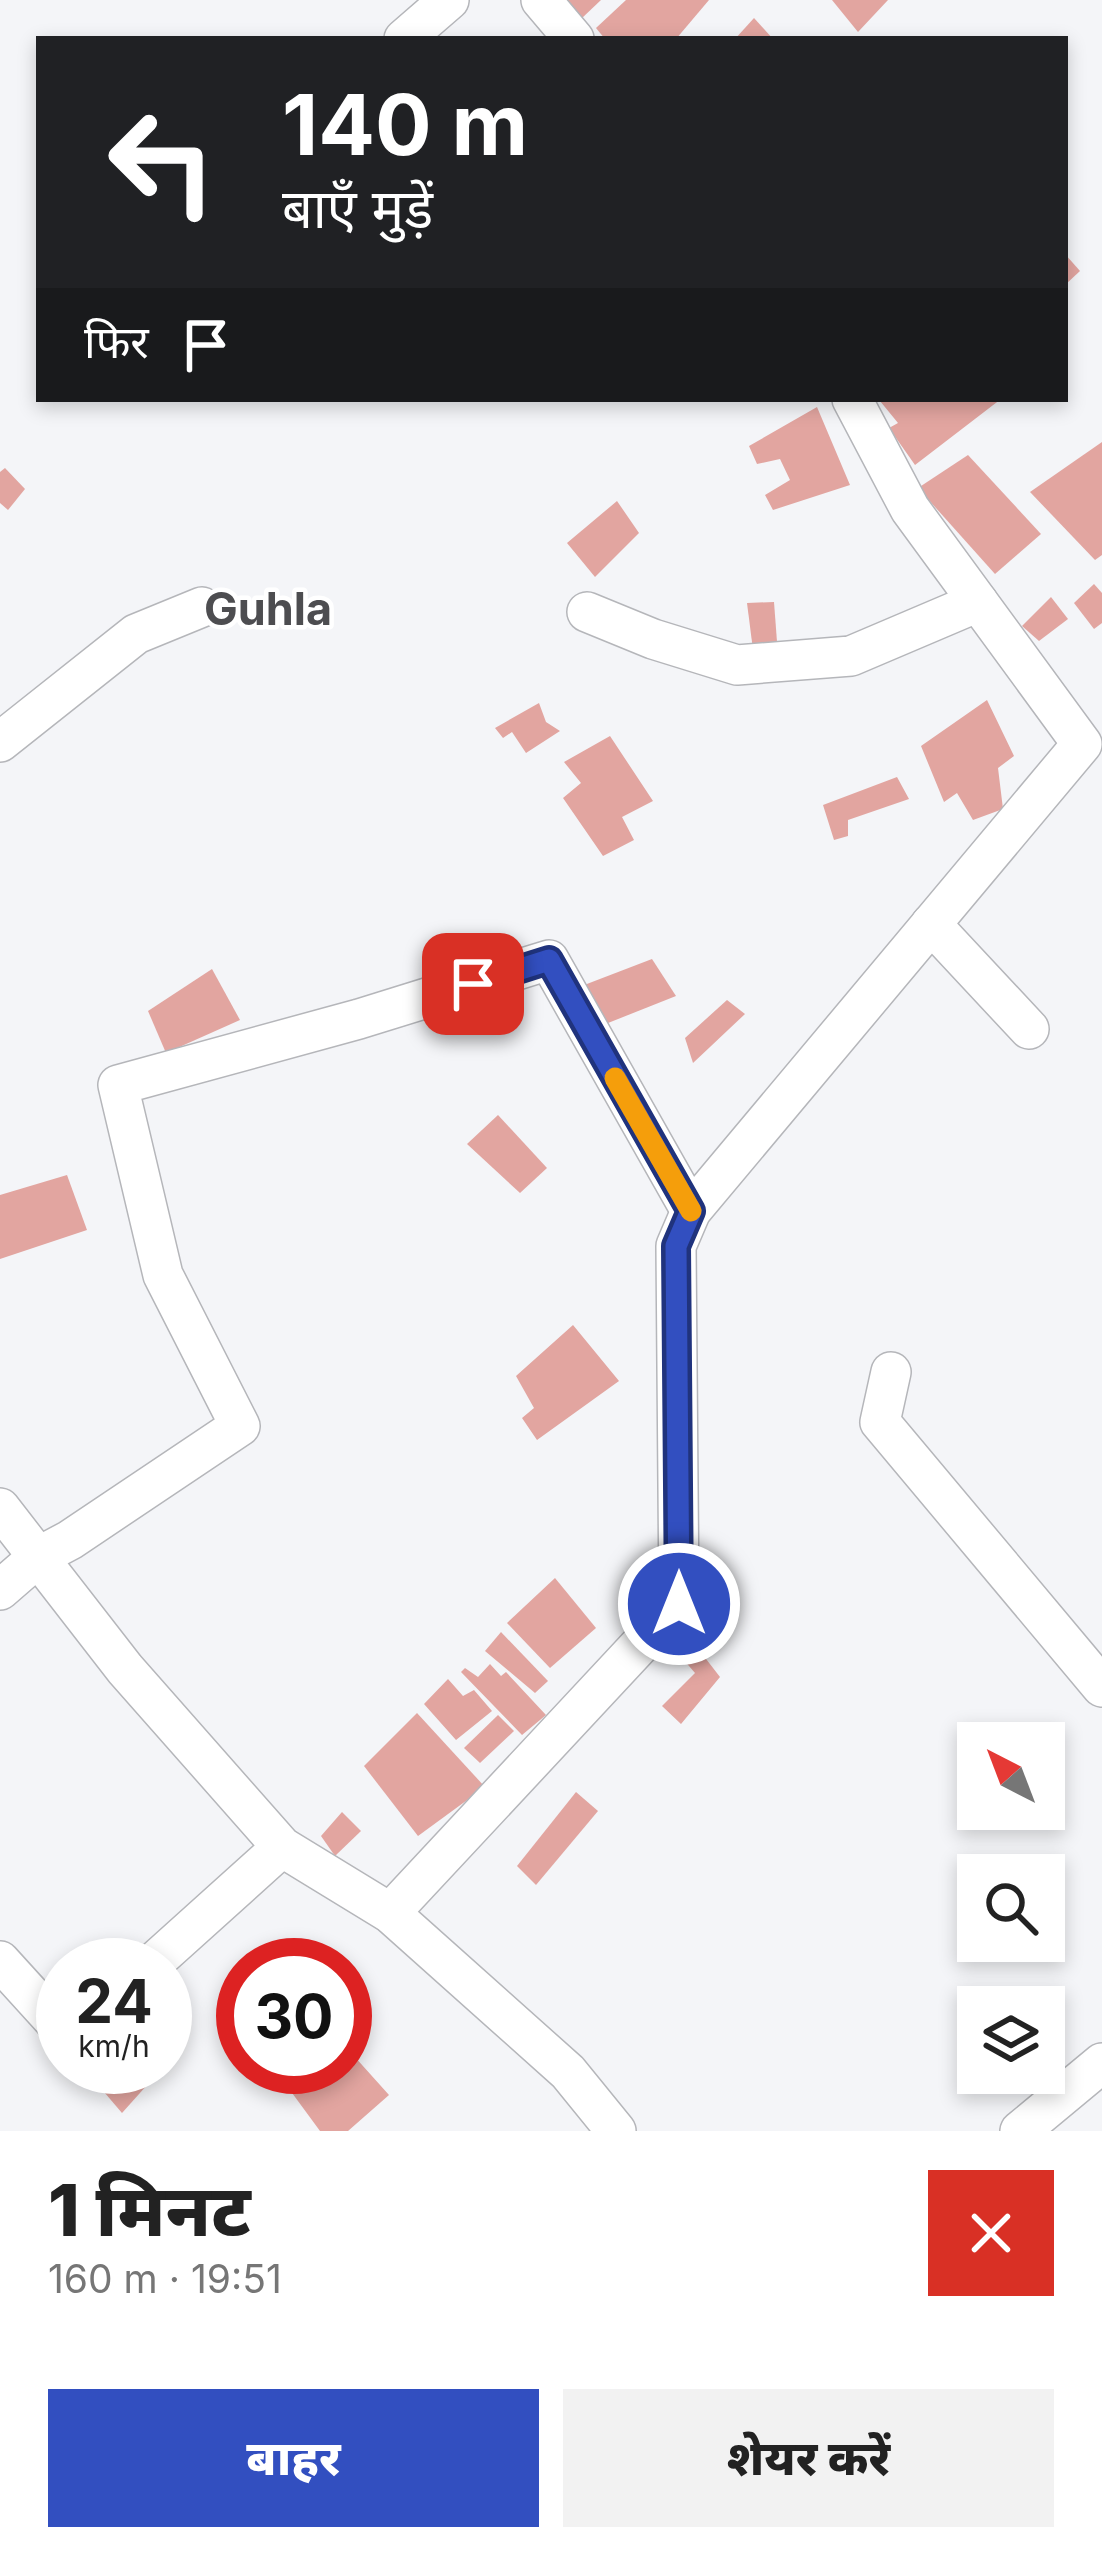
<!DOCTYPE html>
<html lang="hi">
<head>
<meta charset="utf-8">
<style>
  :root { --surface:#fff; --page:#f2f2f2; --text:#222; --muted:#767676; --accent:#324fc0 }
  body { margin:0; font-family:Inter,"Noto Sans Devanagari",sans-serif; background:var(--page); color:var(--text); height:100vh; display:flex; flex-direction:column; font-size:45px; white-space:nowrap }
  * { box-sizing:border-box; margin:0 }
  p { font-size:39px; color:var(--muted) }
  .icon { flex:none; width:66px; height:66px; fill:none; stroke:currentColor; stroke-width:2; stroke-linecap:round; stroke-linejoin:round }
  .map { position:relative; height:2131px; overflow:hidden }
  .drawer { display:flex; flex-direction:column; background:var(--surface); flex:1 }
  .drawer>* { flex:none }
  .hud { position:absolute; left:36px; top:36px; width:1032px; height:366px; border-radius:0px; box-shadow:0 6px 18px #0003; background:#202124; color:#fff; overflow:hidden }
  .needle { width:78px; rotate:318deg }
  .buttons { position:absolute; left:957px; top:1722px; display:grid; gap:24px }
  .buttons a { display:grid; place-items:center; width:108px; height:108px; border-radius:0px; background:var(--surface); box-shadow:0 6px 18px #0003; font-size:60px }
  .speed { position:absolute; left:36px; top:1938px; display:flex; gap:24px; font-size:60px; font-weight:700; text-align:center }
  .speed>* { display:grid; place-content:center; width:156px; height:156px; border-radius:50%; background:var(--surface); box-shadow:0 6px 18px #0003; line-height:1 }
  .speed small { font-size:30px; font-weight:400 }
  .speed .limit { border:18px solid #d22; background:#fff; color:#111 }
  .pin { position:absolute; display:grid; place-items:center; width:102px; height:102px; color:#fff; margin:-51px; border-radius:24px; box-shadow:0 6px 18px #0006 }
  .me { position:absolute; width:132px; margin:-66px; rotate:0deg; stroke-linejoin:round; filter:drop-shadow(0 0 9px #0008) }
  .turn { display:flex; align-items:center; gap:42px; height:252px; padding:0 48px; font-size:54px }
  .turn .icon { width:156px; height:156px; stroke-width:2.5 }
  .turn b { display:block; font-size:84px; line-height:102px }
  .then { display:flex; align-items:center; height:114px; padding:0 48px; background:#0003; gap:24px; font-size:45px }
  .round { display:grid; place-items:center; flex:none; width:126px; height:126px; border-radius:0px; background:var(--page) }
  .overview { display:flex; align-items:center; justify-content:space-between; height:204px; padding:0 48px }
  h1 { font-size:72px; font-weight:800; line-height:90px }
  .cta { display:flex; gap:24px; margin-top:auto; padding:24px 48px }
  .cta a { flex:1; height:138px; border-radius:0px; background:var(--accent); color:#fff; font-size:48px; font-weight:800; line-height:138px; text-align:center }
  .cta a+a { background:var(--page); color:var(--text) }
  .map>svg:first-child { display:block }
</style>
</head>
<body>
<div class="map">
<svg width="1102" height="2131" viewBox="0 0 1102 2131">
  <rect width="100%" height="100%" fill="#f4f5f8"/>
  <g fill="#e2a5a0">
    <path d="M 564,0 L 601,0 L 581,19 Z"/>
    <path d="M 626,0 L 709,0 L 676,39 L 605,39 L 596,28 Z"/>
    <path d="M 832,0 L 888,0 L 858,32 Z"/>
    <path d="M 754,18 L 773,39 L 735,39 Z"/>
    <path d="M 1065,254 L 1080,271 L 1065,285 Z"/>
    <path d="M 882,399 L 1001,399 L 915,465 L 889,428 L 898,423 L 880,401 Z"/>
    <path d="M 817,407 L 850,485 L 773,510 L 765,495 L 790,480 L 780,459 L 757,464 L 749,446 Z"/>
    <path d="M 1102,442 L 1102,555 L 1095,560 L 1030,492 Z"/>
    <path d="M 968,455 L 1041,534 L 995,574 L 918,488 Z"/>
    <path d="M 5,468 L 25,489 L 8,510 L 0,503 L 0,472 Z"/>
    <path d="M 617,501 L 639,533 L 595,577 L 567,543 Z"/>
    <path d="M 1094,584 L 1102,593 L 1102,623 L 1094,629 L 1074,603 Z"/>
    <path d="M 1051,597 L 1068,619 L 1039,641 L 1022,626 Z"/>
    <path d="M 774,602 L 778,655 L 753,650 L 747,603 Z"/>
    <path d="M 987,700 L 1014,756 L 998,768 L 1003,809 L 973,820 L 957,793 L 944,802 L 921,746 Z"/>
    <path d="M 539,703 L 546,722 L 560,731 L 526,753 L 512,732 L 503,738 L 495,728 Z"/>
    <path d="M 610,736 L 653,801 L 622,817 L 634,840 L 603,856 L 563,798 L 581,783 L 564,762 Z"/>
    <path d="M 897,777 L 909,799 L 848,820 L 848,836 L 834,840 L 823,805 Z"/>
    <path d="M 652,959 L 676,996 L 603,1025 L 579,987 Z"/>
    <path d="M 212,969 L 240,1020 L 166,1053 L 148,1011 Z"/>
    <path d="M 727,1000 L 745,1014 L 693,1063 L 685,1038 Z"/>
    <path d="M 498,1115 L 547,1168 L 520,1193 L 467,1144 Z"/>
    <path d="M 67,1175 L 87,1230 L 0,1259 L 0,1195 Z"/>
    <path d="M 573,1325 L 619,1381 L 537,1440 L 522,1418 L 534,1408 L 516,1376 Z"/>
    <path d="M 555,1578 L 596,1628 L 550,1668 L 507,1623 Z"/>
    <path d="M 501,1632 L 548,1681 L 535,1693 L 485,1651 Z"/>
    <path d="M 696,1646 L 720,1677 L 681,1724 L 662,1706 L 695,1673 L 683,1659 Z"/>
    <path d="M 490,1664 L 501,1676 L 506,1672 L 546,1715 L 522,1735 L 461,1672 L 465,1668 L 478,1677 Z"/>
    <path d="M 448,1679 L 463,1696 L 474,1690 L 492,1711 L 456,1740 L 424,1704 Z"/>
    <path d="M 417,1713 L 485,1787 L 418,1836 L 364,1766 Z"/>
    <path d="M 498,1715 L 514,1731 L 480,1763 L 464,1748 Z"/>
    <path d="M 576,1792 L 598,1811 L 536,1885 L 517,1866 Z"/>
    <path d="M 342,1812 L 361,1831 L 335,1856 L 321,1836 Z"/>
    <path d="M 345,2046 L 389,2095 L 348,2131 L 320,2131 L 273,2067 L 345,2067 Z"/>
    <path d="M 92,2067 L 132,2067 L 148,2084 L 122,2113 L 87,2072 Z"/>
  </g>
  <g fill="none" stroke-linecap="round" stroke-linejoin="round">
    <g stroke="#b5b6ba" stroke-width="42">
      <g id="street">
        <path d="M 541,0 L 574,39"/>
        <path d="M 404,39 L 449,0"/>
        <path d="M 587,612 L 653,639 L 737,665 L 851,656 L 978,602"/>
        <path d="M 0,742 L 136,634 L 202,607"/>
        <path d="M 931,924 L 1029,1029"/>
        <path d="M 891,1372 L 880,1422 L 1102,1687"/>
        <path d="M 0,1508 L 125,1669 L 282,1847 L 390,1913 L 568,2072 L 616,2131"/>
        <path d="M 0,1590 L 38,1557 L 70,1540 L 240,1426 L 163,1275 L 118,1085 L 359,1019 L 549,960 L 691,1211"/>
        <path d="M 390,1913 L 679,1603 L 676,1246 L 691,1211 L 1082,744 L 910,509 L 852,399"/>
        <path d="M 0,1961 L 60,2027 L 63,2025"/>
        <path d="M 151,1965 L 282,1847"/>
        <path d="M 1020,2131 L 1102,2063"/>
      </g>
    </g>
    <use href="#street" stroke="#fff" stroke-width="39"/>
  </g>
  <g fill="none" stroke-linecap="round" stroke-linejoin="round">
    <g stroke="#20337d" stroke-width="30">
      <path id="route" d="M 473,984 L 549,960 L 691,1211 L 676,1246 L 679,1604"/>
    </g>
    <use href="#route" stroke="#324fc0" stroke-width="21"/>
    <path stroke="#f59e0b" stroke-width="21" d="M 615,1078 L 691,1211"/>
  </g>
  <g text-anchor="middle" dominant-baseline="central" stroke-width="9" stroke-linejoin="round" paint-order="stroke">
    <g font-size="45" font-weight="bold" fill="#4d4d50" stroke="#fff">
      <text x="268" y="608">Guhla</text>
    </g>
  </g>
</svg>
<div class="buttons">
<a><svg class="needle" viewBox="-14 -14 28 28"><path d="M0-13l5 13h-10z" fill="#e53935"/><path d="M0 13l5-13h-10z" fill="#767676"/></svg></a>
<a><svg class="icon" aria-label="search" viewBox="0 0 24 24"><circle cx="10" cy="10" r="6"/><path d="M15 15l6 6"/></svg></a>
<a><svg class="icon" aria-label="layers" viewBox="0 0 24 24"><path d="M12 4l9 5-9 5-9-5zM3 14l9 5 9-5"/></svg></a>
</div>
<div class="speed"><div>24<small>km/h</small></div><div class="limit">30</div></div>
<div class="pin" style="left:473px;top:984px;background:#d93025"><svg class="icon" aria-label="arrive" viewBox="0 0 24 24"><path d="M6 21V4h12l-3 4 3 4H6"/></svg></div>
<svg class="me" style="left:679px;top:1604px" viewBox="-20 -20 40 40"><circle r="17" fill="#324fc0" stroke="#fff" stroke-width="3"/><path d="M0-11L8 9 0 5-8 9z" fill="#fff"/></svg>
<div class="hud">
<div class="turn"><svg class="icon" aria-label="left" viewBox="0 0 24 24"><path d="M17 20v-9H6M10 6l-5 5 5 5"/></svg><div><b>140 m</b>बाएँ मुड़ें</div></div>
<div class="then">फिर<svg class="icon" aria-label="arrive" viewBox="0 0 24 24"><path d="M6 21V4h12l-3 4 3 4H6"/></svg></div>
</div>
</div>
<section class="drawer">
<div class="overview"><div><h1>1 मिनट</h1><p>160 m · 19:51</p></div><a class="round" style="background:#d93025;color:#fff"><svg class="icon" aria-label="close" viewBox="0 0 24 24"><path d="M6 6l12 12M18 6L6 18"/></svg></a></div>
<div class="cta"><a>बाहर</a><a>शेयर करें</a></div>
</section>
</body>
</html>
